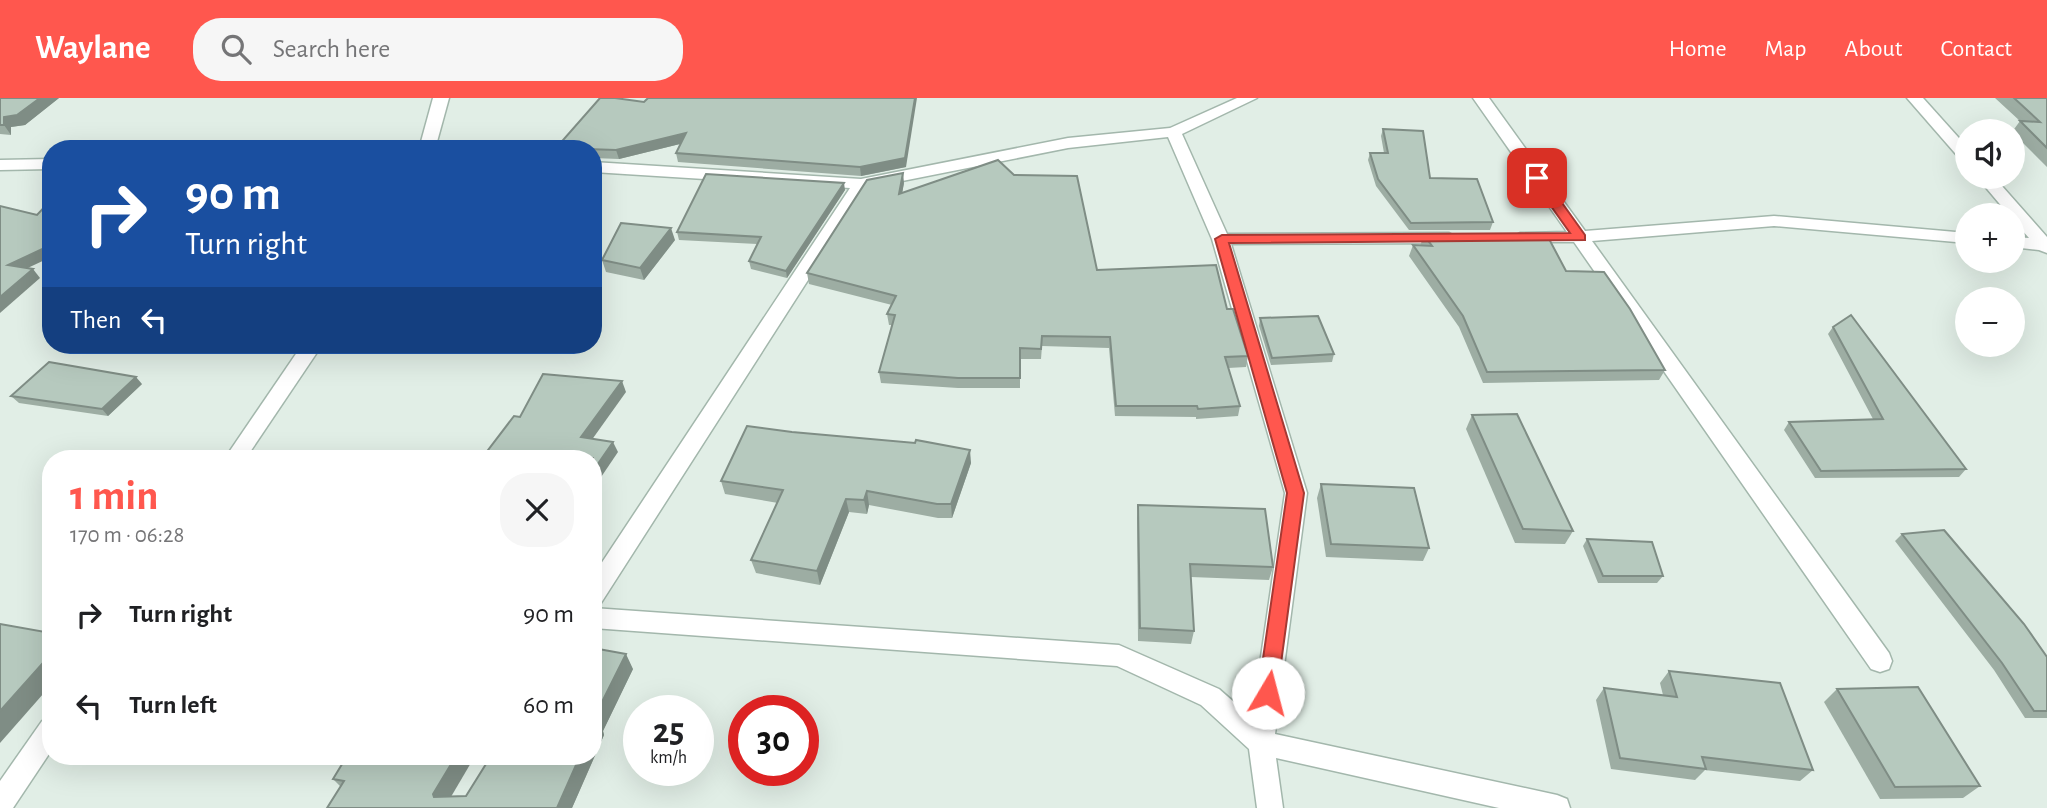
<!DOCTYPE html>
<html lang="en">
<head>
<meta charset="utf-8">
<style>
  :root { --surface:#fff; --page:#f6f6f6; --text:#202124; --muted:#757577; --accent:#ff574e }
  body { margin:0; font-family:"Alegreya Sans",sans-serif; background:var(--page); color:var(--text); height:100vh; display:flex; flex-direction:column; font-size:26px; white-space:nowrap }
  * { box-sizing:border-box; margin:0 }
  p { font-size:23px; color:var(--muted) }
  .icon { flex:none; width:38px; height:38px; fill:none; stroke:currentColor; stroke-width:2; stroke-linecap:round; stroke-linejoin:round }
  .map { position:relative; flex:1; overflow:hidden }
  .side { position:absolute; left:42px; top:352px; width:560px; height:315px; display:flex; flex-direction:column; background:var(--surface); border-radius:28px; box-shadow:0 7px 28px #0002 }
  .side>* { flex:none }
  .banner { position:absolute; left:42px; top:42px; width:560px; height:214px; border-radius:28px; box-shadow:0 7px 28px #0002; background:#1a4fa0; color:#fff; overflow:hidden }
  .tools { position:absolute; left:1955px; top:21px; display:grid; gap:14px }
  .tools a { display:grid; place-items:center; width:70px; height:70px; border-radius:50%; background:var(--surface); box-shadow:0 7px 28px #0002; font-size:35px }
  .speed { position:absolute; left:623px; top:597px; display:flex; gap:14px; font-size:35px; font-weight:700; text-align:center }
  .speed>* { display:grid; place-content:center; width:91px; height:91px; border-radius:50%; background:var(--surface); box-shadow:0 7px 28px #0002; line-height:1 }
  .speed small { font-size:18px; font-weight:400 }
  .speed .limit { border:10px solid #d22; background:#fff; color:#111 }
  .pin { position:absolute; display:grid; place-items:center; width:60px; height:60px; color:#fff; margin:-30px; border-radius:14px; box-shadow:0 4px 10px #0006 }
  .me { position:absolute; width:77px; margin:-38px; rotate:8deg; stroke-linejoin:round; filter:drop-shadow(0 0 5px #0008) }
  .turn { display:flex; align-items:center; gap:24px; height:147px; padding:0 28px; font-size:32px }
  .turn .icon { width:91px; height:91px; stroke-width:2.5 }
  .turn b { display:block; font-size:49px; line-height:60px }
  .then { display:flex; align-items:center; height:66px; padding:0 28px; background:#0003; gap:14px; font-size:26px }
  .round { display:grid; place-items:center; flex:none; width:74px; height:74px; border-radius:28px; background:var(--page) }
  .summary { display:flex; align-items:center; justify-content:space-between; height:119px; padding:0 28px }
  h1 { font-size:42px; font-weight:700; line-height:52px; color:var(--accent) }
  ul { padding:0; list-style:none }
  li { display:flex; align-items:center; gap:21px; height:91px; padding:0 28px }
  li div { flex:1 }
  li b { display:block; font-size:26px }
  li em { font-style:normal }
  header { display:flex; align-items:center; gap:42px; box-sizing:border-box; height:98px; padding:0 35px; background:var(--accent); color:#fff }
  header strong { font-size:33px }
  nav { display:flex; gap:38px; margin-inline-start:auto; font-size:24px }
  .search { width:490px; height:63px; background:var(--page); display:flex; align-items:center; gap:18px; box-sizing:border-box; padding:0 24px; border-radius:28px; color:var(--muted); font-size:26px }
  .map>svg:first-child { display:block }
</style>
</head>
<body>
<header>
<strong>Waylane</strong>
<div class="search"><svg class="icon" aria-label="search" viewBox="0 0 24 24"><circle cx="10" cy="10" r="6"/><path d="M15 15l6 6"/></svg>Search here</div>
<nav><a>Home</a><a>Map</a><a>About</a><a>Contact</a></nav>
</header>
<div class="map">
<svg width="2047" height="710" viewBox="0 0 2047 710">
  <rect width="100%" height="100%" fill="#e1eee6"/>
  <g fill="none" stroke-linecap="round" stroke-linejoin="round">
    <g stroke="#a3b7ac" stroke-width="3">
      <g id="street">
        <path d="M 433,0 L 449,0 L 435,51 L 419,51 Z"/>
        <path d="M 1237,0 L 1257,0 L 1182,36 L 1227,136 L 1449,135 L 1458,140 L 1449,145 L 1231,146 L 1307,395 L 1275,636 L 1557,697 L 1567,701 L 1570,710 L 1499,710 L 1276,660 L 1283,710 L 1257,710 L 1249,651 L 1201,607 L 1117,568 L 593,530 L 593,510 L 1119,547 L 1219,591 L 1252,620 L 1285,395 L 1212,141 L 1168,39 L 1068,50 L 867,90 L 601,505 L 593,508 L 593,478 L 850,90 L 593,74 L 593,64 L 861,81 L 1068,40 L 1170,30 Z"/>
        <path d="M 1473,0 L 1489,0 L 1585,133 L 1774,118 L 1967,135 L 1967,145 L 1774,128 L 1592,143 L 1889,555 L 1892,563 L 1889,571 L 1880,574 L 1871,571 L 1574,144 L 1514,144 L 1511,140 L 1520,135 L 1567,134 Z"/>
        <path d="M 1907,0 L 1923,0 L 1967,49 L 1967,64 L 1961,62 Z"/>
        <path d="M 51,61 L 51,71 L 0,72 L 0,62 Z"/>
        <path d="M 1977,79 L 1994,79 L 2047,139 L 2047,155 L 2039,152 L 2012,149 L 2012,139 L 2029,140 L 2012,121 L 2012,117 L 2009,117 Z"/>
        <path d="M 302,247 L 322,247 L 246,360 L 225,360 Z"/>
        <path d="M 51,619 L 51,653 L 13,710 L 0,710 L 0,683 L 42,623 Z"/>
      </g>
    </g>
    <use href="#street" fill="#fff" fill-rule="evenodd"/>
  </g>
  <g fill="#9dada3">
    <path d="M 0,0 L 59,0 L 25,27 L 11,29 L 11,37 L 0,36 Z"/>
    <path d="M 600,0 L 906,69 L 861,78 L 678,64 L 676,55 L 680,46 L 619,61 L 593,60 L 593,51 L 556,51 L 556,50 Z"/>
    <path d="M 1995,0 L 2047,0 L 2047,69 L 2012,34 L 2020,23 Z"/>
    <path d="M 1383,31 L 1430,80 L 1493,124 L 1490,132 L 1409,132 L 1376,88 L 1368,62 L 1370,55 L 1384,55 L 1381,38 Z"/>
    <path d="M 904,85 L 902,95 L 1097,172 L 1227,211 L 1248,258 L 1246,269 L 1228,270 L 1240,308 L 1238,318 L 1196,321 L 1196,319 L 1115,318 L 1109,250 L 1042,248 L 1041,261 L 1020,261 L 1020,290 L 958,290 L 881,285 L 879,274 L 892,227 L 889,227 L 887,216 L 892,207 L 809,186 L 807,175 Z"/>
    <path d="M 845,92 L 787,180 L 751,171 L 749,163 L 757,146 L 679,142 L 677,134 Z"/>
    <path d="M 1424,137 L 1566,173 L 1665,272 L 1659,282 L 1483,285 L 1459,229 L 1409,158 L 1413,147 L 1420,148 Z"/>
    <path d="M 675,142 L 644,182 L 606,174 L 602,162 Z"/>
    <path d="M 1260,220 L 1334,256 L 1332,264 L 1271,267 L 1259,228 Z"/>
    <path d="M 1833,229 L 1966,371 L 1959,379 L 1815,380 L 1784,332 L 1789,324 L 1873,321 L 1828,236 Z"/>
    <path d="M 142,286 L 108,318 L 19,305 L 11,298 Z"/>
    <path d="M 1472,317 L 1573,433 L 1565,446 L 1515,445 L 1466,331 Z"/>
    <path d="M 971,365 L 952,420 L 938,420 L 869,407 L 867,416 L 849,414 L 820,487 L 756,475 L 751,462 L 778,405 L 725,396 L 721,383 Z"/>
    <path d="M 1321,386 L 1429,450 L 1423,463 L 1326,459 L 1317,400 Z"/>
    <path d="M 1138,407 L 1273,469 L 1269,482 L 1191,479 L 1194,533 L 1191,546 L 1138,543 L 1137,420 Z"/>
    <path d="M 1902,436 L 2047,559 L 2047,620 L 2025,620 L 1994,572 L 1895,443 Z"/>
    <path d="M 1587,441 L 1663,478 L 1657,485 L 1598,485 L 1583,448 Z"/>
    <path d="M 593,550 L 633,571 L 603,633 L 604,637 L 572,710 L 340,688 L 333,681 L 451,699 L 466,698 Z"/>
    <path d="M 1669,573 L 1813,672 L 1800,683 L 1705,672 L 1695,682 L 1611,671 L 1596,602 L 1604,590 L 1663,597 L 1660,585 Z"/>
    <path d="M 1837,591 L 1980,688 L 1963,700 L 1880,701 L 1824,604 Z"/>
  </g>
  <g fill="#7f8d85">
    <path d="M 40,0 L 59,0 L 25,27 L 11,29 L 11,37 L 4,27 L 4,19 Z"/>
    <path d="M 915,0 L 917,0 L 906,69 L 861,78 L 860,69 Z"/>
    <path d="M 686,35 L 688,44 L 619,61 L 616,52 Z"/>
    <path d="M 903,75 L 904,85 L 900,107 L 899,96 Z"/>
    <path d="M 844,85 L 845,92 L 787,180 L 786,173 Z"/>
    <path d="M 596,123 L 601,137 L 593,145 L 593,126 Z"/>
    <path d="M 671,130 L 675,142 L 644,182 L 640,170 Z"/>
    <path d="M 51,147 L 51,159 L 15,176 L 8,167 Z"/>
    <path d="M 33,171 L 40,180 L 0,215 L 0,199 Z"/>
    <path d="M 136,279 L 142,286 L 108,318 L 102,311 Z"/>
    <path d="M 622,283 L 626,294 L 586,350 L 581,339 Z"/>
    <path d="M 613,344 L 618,354 L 593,391 L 593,373 Z"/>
    <path d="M 970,352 L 971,365 L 952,420 L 951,406 Z"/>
    <path d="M 867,393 L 869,407 L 867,416 L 864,402 Z"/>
    <path d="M 846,401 L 849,414 L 820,487 L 817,473 Z"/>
    <path d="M 51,556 L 51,587 L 0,645 L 0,613 Z"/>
    <path d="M 626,556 L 633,571 L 603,633 L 604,637 L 572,710 L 557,710 L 580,658 L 593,658 L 593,622 Z"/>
    <path d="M 456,658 L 475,658 L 445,709 L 434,699 L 433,696 Z"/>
  </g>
  <g fill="#b6c9be" stroke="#7f8d85" stroke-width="2">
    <path d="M 0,0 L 40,0 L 17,17 L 4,19 L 4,27 L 0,27 Z"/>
    <path d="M 600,0 L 615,0 L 644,4 L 648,0 L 915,0 L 905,60 L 860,69 L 676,55 L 686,35 L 616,52 L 556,50 Z"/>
    <path d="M 2014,0 L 2047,0 L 2047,50 L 2020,23 L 2040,24 Z"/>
    <path d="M 1383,31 L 1423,33 L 1430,80 L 1477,81 L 1493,124 L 1411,125 L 1378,81 L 1370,55 L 1388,55 Z"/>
    <path d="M 998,62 L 1014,77 L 1077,78 L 1097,172 L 1216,167 L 1227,211 L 1233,211 L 1248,258 L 1225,259 L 1240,308 L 1198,311 L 1197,308 L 1116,308 L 1110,239 L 1042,238 L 1041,251 L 1020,250 L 1020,280 L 958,280 L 879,274 L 895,217 L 887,216 L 896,198 L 807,175 L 867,82 L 903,75 L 899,96 Z"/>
    <path d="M 706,76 L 844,85 L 786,173 L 749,163 L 761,139 L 677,134 Z"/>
    <path d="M 51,102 L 51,147 L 8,167 L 33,171 L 0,199 L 0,108 L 37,117 Z"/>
    <path d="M 621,125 L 671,130 L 640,170 L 602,162 Z"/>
    <path d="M 1424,137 L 1548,139 L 1566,173 L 1604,174 L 1630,211 L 1665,272 L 1487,274 L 1463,218 L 1413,147 L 1432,148 Z"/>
    <path d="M 1851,217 L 1966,371 L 1821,373 L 1789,324 L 1883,321 L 1833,229 Z"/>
    <path d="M 1318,218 L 1334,256 L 1272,260 L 1260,220 Z"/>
    <path d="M 49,264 L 136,279 L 102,311 L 11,298 Z"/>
    <path d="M 543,276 L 622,283 L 581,339 L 613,344 L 593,373 L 593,360 L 482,360 L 514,318 L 520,319 Z"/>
    <path d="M 1517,316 L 1573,433 L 1523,431 L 1472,317 Z"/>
    <path d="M 747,328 L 792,334 L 915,345 L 916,342 L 970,352 L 951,406 L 937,406 L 867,393 L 864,402 L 846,401 L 817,473 L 751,462 L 783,392 L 721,383 Z"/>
    <path d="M 1321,386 L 1414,390 L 1429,450 L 1331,446 Z"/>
    <path d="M 1138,407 L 1265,411 L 1273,469 L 1190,466 L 1194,533 L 1140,530 Z"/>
    <path d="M 1944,432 L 2024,526 L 2047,559 L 2047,613 L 2034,613 L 2002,565 L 1902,436 Z"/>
    <path d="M 1587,441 L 1652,444 L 1663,478 L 1603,478 Z"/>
    <path d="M 0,526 L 51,535 L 51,556 L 0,613 Z"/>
    <path d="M 593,550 L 626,556 L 593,622 Z"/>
    <path d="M 1669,573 L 1780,585 L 1813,672 L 1702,659 L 1706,671 L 1620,660 L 1604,590 L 1677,599 Z"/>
    <path d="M 1918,589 L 1980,688 L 1895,689 L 1837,591 Z"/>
    <path d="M 347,658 L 456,658 L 433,696 L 434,699 L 466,698 L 491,658 L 580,658 L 557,710 L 327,710 L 344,683 L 333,681 Z"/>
  </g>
  <path fill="#ff574e" stroke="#a63933" stroke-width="2" d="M 1537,76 L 1542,77 L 1585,137 L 1585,142 L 1229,145 L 1304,395 L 1277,595 L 1274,601 L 1268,603 L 1261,601 L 1258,595 L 1287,395 L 1215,141 L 1222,137 L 1570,135 L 1531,80 Z"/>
</svg>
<div class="tools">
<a><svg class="icon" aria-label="sound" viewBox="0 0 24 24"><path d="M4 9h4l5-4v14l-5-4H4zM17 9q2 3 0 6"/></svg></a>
<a>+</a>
<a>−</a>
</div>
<div class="speed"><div>25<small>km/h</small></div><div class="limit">30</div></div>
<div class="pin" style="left:1537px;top:80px;background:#d93025"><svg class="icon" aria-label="arrive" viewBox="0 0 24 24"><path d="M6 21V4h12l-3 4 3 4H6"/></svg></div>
<svg class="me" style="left:1268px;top:595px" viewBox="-20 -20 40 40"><circle r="19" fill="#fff"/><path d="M0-13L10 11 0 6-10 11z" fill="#ff574e"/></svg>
<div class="banner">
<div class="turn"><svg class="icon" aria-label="right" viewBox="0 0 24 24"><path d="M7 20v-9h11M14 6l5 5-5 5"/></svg><div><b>90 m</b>Turn right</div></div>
<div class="then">Then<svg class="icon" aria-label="left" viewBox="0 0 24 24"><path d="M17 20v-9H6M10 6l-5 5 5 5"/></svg></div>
</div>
<section class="side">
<div class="summary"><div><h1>1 min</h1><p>170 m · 06:28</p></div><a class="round"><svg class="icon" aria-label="close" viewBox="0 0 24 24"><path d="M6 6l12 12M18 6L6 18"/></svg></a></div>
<ul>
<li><svg class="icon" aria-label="right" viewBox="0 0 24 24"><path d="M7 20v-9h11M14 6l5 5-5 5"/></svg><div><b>Turn right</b></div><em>90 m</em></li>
<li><svg class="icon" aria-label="left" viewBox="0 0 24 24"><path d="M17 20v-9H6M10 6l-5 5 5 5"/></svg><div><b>Turn left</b></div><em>60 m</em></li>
</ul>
</section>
</div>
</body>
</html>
